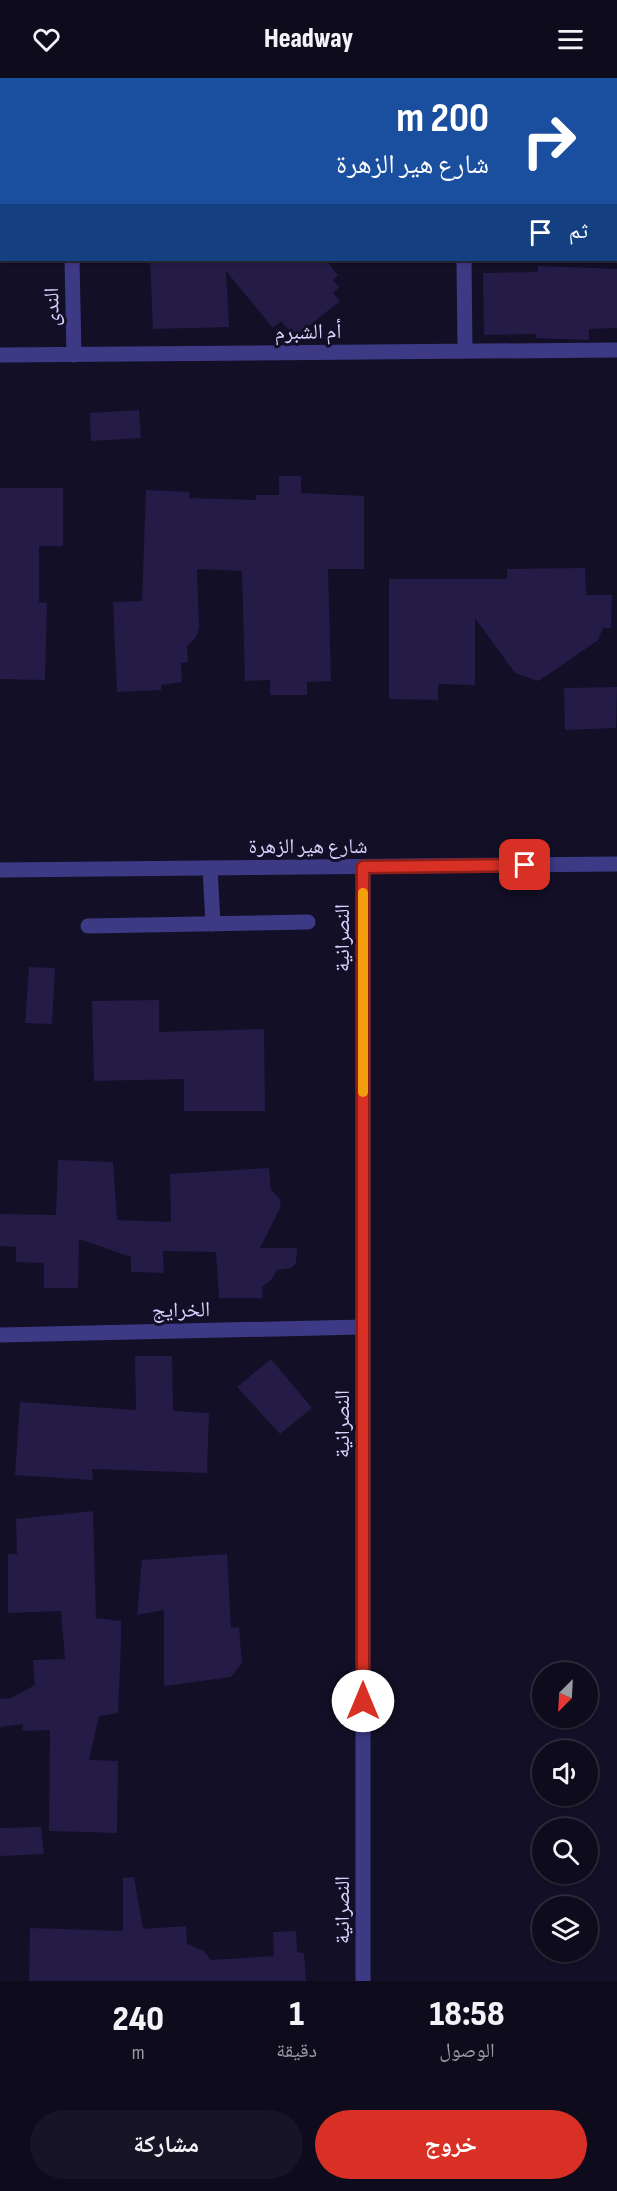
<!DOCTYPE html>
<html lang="ar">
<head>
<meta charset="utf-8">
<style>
  :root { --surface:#0e0b1c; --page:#171425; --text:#f1f3f6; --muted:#9b9ba3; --line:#2e2b3b; --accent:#d93025 }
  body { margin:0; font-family:"Sofia Sans Condensed","Noto Naskh Arabic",sans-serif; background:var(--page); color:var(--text); direction:rtl; height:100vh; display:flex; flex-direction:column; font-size:22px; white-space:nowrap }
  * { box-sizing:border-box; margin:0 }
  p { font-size:20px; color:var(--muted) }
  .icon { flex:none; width:33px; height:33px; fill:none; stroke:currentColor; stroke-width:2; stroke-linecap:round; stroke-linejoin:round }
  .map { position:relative; height:1903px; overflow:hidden; direction:ltr }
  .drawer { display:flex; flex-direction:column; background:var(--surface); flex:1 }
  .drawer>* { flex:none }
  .guide { position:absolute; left:0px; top:0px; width:618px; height:183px; box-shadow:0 2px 4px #0004,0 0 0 2px var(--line); direction:rtl; background:#1a4fa0; color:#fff; overflow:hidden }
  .needle { width:39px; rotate:204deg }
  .tools { position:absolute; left:532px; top:1584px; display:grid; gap:12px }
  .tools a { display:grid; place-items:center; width:66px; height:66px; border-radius:50%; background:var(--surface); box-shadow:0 2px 4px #0004,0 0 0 2px var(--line); font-size:30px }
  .pin { position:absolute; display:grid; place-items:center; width:51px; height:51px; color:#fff; margin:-26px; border-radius:12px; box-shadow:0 3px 9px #0006 }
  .me { position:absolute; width:66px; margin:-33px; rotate:0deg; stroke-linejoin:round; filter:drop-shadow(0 0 4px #0008) }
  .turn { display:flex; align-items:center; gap:21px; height:126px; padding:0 30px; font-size:27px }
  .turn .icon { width:78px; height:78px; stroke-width:2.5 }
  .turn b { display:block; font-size:42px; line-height:51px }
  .then { display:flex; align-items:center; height:57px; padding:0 30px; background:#0003; gap:12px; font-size:22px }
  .eta { display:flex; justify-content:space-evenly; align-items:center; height:102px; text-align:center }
  .eta b { font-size:36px; font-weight:800; line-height:42px }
  .primary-button { display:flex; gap:12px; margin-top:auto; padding:12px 30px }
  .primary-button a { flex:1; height:69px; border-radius:36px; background:var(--accent); color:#fff; font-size:24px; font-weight:800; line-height:69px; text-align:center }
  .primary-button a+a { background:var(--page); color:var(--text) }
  header { display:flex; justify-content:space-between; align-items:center; height:78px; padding:0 30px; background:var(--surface); font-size:27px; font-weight:800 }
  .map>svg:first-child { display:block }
</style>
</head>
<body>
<header><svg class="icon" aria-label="menu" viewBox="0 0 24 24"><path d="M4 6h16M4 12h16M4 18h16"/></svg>Headway<svg class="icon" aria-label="heart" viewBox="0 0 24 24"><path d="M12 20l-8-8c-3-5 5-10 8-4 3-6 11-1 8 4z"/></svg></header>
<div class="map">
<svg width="617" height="1903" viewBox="0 0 617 1903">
  <rect width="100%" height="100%" fill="#130f26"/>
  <g fill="#241b47">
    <path d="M 150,182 L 326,182 L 338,197 L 333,202 L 339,209 L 333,215 L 340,223 L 295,259 L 281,243 L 273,250 L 226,193 L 229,249 L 153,251 Z"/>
    <path d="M 538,188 L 617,191 L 617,250 L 589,251 L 589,262 L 536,260 L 536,256 L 484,257 L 483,195 L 538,194 Z"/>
    <path d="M 139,332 L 141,360 L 91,363 L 90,335 Z"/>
    <path d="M 279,398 L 301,398 L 301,415 L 364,418 L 364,491 L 328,491 L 331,603 L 307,604 L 307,617 L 270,617 L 270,602 L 245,603 L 242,493 L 197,491 L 199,550 L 196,559 L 187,568 L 188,584 L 181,585 L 182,604 L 161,607 L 161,612 L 117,614 L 113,524 L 142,523 L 146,412 L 190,414 L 189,420 L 256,422 L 256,417 L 279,417 Z"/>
    <path d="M 0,410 L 63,410 L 63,468 L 39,468 L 39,524 L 47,525 L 45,602 L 0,601 Z"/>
    <path d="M 585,490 L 586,517 L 612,517 L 611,550 L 603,550 L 598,562 L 558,590 L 538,603 L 515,595 L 475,540 L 475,607 L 438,606 L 438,622 L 389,621 L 389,501 L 507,501 L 507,491 Z"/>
    <path d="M 617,609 L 616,650 L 565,652 L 564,610 Z"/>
    <path d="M 29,889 L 55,890 L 52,946 L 25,945 Z"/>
    <path d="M 159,922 L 159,954 L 264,951 L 265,1033 L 184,1033 L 184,1001 L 94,1003 L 92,923 Z"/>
    <path d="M 58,1082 L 113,1084 L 117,1142 L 171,1144 L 170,1096 L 269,1090 L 271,1112 L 279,1120 L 281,1128 L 260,1170 L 297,1170 L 296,1185 L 291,1190 L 277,1192 L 272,1201 L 262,1209 L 263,1220 L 219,1220 L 216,1174 L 163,1173 L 164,1195 L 131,1194 L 131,1179 L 79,1161 L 78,1210 L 44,1210 L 44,1185 L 16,1184 L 16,1169 L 0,1168 L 0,1136 L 56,1137 Z"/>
    <path d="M 135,1278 L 172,1278 L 173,1333 L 209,1335 L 207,1395 L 92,1391 L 93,1402 L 15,1397 L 20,1324 L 136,1332 Z"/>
    <path d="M 271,1281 L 312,1330 L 280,1356 L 237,1309 Z"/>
    <path d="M 93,1433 L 96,1540 L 121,1543 L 121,1566 L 118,1635 L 99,1638 L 89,1682 L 118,1683 L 117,1755 L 49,1753 L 50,1652 L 22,1653 L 23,1646 L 0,1649 L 0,1620 L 9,1621 L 35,1607 L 33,1582 L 65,1581 L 61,1533 L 8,1535 L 8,1476 L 17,1476 L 16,1441 Z"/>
    <path d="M 227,1476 L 231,1550 L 239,1549 L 242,1585 L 231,1599 L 164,1608 L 164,1532 L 137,1537 L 142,1482 Z"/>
    <path d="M 41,1749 L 44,1776 L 0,1778 L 0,1750 Z"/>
    <path d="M 134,1799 L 143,1851 L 186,1848 L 187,1866 L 204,1873 L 211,1882 L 274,1878 L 273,1854 L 296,1853 L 297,1874 L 304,1875 L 306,1903 L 29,1903 L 30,1850 L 123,1853 L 123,1800 Z"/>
  </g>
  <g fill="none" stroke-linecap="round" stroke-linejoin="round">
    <g stroke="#3d3a85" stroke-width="15">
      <path d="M 70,0 L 70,2"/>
      <path d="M 461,0 L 461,2"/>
      <path d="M 72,182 L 74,277"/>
      <path d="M 464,182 L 465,273"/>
      <path d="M 0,277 L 617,272"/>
      <path d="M 363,789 L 363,1903"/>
      <path d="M 210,790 L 213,846"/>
      <path d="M 0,792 L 617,786"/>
      <path d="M 88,848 L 308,844"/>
      <path d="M 0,1257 L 363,1249"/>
    </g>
  </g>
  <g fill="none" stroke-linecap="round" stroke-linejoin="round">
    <g stroke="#8d1f18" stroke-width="15">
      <path id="route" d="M 363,1623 L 363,789 L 525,787"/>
    </g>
    <use href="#route" stroke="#d93025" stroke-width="10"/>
    <path stroke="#f59e0b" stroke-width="10" d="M 363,1014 L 363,815"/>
  </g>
  <g text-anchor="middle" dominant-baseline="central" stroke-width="6" stroke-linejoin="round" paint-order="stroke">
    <g font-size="21" fill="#d9d4ff" stroke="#130f26">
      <text transform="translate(52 229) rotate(-91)">الندى</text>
      <text transform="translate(308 254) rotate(-1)">أم الشبرم</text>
      <text x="308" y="768">شارع هير الزهرة</text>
      <text transform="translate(342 860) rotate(-90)">النصرانية</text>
      <text transform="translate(181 1232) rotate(-1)">الخرايج</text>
      <text transform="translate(342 1346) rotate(-90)">النصرانية</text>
      <text transform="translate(342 1832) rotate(-90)">النصرانية</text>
    </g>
  </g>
</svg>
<div class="tools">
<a><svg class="needle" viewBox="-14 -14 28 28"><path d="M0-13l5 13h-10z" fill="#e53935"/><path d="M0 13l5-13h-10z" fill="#9b9ba3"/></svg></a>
<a><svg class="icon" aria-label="sound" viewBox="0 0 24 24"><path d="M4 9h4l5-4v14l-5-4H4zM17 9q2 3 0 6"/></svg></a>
<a><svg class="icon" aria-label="search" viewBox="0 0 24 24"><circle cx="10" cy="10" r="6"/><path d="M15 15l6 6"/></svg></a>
<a><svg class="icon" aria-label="layers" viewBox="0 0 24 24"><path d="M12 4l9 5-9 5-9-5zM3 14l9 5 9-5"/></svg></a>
</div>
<div class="pin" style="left:525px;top:787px;background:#d93025"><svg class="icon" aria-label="arrive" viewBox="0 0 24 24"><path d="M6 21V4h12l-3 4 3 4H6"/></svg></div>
<svg class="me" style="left:363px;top:1623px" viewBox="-20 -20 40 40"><circle r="19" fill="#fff"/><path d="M0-13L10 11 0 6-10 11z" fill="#d93025"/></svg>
<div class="guide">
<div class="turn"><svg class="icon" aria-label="right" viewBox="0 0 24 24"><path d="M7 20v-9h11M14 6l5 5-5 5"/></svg><div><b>200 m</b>شارع هير الزهرة</div></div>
<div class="then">ثم<svg class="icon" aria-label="arrive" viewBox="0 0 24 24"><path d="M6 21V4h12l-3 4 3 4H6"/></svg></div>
</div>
</div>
<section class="drawer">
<div class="eta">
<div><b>18:58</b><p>الوصول</p></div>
<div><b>1</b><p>دقيقة</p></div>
<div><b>240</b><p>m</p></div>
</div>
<div class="primary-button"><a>خروج</a><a>مشاركة</a></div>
</section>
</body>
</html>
